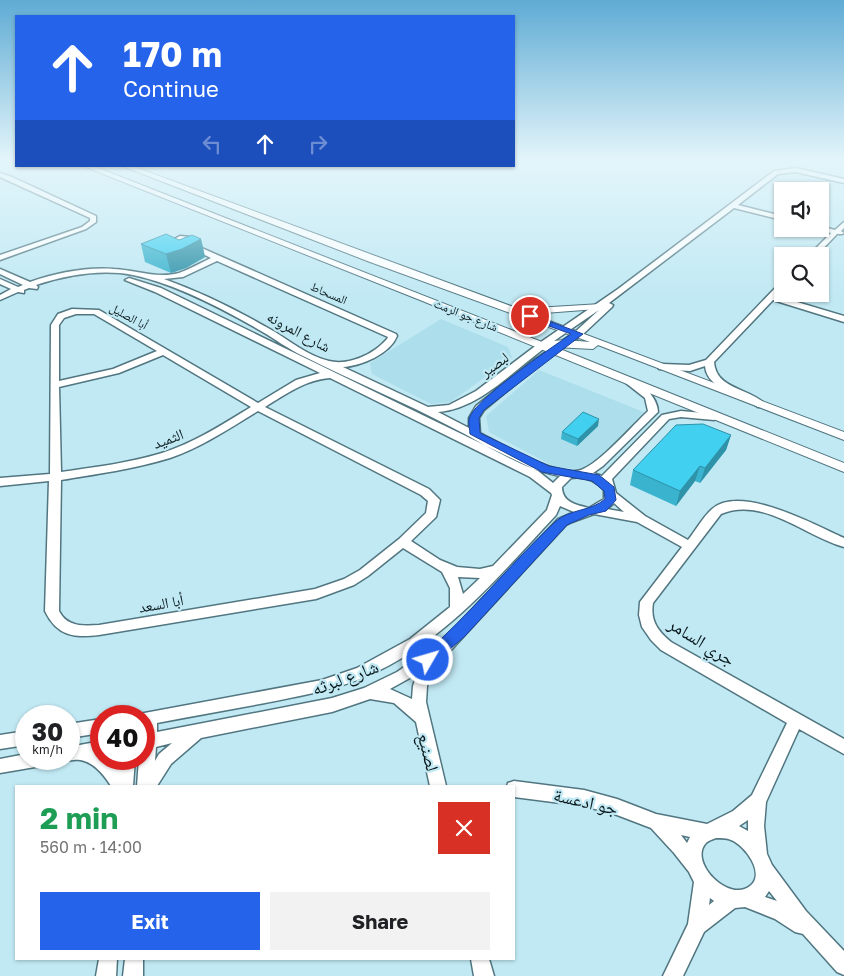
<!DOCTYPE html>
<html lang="en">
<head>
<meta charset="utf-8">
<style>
  :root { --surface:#fff; --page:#f2f2f2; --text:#202124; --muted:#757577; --accent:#2563eb }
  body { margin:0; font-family:"Golos Text","Noto Naskh Arabic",sans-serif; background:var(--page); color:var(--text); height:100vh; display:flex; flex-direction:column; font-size:19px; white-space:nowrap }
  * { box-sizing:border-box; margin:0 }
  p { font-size:16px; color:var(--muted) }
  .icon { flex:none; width:28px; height:28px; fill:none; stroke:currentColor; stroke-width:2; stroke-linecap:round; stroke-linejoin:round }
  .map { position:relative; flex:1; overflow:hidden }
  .panel { position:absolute; left:15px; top:785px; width:500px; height:175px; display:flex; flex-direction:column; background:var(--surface); border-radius:0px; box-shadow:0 1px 4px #0004 }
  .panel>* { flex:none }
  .banner { position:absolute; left:15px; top:15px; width:500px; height:152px; border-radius:0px; box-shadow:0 1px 4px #0004; background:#2563eb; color:#fff; overflow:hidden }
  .controls { position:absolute; left:774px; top:182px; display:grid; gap:10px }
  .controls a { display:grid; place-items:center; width:55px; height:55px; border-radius:0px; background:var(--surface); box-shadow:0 1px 4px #0004; font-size:25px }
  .speed { position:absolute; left:15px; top:705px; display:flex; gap:10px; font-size:25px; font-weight:700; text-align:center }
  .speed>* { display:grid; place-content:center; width:65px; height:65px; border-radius:50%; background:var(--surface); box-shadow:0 1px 4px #0004; line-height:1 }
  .speed small { font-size:12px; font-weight:400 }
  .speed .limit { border:8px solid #d22; background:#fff; color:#111 }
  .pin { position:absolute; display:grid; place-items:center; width:42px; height:42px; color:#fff; margin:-21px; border:2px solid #fff; border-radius:50%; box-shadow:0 1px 5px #0007 }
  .me { position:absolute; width:55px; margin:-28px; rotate:52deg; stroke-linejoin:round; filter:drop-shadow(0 0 4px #0008) }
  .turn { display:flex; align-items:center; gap:18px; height:105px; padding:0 25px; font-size:22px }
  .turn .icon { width:65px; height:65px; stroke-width:2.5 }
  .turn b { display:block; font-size:35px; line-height:42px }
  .lanes { display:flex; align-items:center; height:48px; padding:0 25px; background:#0003; justify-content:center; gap:25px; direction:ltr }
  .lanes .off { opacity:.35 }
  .round { display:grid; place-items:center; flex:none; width:52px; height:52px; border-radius:0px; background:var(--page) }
  .summary { display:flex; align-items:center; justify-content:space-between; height:85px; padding:0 25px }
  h1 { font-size:30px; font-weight:700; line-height:38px; color:#1e9e55 }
  .action { display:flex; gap:10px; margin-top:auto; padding:10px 25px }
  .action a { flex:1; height:58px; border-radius:0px; background:var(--accent); color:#fff; font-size:20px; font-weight:700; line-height:58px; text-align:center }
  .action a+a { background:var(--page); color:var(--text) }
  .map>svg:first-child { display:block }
</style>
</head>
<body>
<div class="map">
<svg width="844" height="976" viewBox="0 0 844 976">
  <rect width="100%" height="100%" fill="#c1e9f4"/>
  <g fill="#addeeb">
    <path d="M 441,319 L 508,347 L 512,357 L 451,402 L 431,404 L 372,374 L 370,363 Z"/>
    <path d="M 539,370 L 646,413 L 595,464 L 578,469 L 555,467 L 489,432 L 486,416 Z"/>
  </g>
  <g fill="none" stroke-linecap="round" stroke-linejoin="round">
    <g stroke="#517680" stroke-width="3">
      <g id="minor">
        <path d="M 796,168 L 844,179 L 844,183 L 796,172 L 778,174 L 738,205 L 782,216 L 782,220 L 734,208 L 609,303 L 613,305 L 612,307 L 581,336 L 540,364 L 484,410 L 479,418 L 480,433 C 501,444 558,478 581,470 C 600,463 632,426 648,411 L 645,398 L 622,380 L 624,378 C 638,375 658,398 658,412 L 603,466 L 593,473 L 602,476 L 662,415 L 681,411 L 714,414 L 719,417 L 714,420 L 681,417 L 669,419 L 612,479 L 616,493 L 645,516 L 688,540 C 696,530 703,517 712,509 C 741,484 815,525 844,538 L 844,547 C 805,536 763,496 721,514 L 653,603 C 650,621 658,631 671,642 L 844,739 L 844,754 L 799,729 L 766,802 L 764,826 L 767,854 L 772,865 L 806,911 L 844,951 L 844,975 L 837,972 L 803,934 L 795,932 L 775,919 L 745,907 L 735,908 L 704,932 L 683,976 L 663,976 L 688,924 L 694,882 L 689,872 L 674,853 L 651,828 L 617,815 L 584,806 L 514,797 L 514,786 L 507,786 L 508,783 L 514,781 L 584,790 L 617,799 L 656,814 L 707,824 L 733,811 L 752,795 L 787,723 L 661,650 L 651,640 L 642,627 L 639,615 L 640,602 L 682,547 L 637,522 L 594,514 L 572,522 L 566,525 L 452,649 L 435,661 L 427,686 L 426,702 L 446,786 L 430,786 L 416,722 L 394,703 L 370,699 L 332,712 L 201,738 L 171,764 L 157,786 L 137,786 L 139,759 L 144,759 L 144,716 L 138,716 L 139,714 L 322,680 L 357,668 L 410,639 L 450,607 L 450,588 L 442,572 L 403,548 L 368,576 L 354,585 L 316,599 L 99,635 C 74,638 57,636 45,611 L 49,481 L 0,486 L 0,478 L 50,474 L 51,325 L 58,314 L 72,309 L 99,310 L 258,403 L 296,380 L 320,373 L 155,292 L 125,280 L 129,278 L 161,288 L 538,471 L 553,483 L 560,476 C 521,469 487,445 453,428 C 404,402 353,381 303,356 C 288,349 275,339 261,331 C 223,309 176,284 133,275 C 101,269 67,275 36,285 L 38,287 L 37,289 L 29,288 L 24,290 L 24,293 L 18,292 L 0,300 L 0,295 L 11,289 L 0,284 L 0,279 L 18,287 L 23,285 L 0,274 L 0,269 L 30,282 C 56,273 86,267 114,269 C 136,270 157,279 179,273 C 190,269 200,263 211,258 L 188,247 L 195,245 L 396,334 L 397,336 C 390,354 361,366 343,367 L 428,407 L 449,405 L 476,391 L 538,344 L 618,289 L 774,171 ZM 217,261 L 388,337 L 387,339 C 374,354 349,366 329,361 C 307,356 288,339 268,328 C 235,309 200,292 164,279 L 183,277 ZM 599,310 L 575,332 L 534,360 L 476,406 L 469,418 L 469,428 L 438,412 C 478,409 511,373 542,350 C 560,336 580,323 599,310 ZM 76,314 L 94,314 L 157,351 L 113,369 L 59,381 L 59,325 L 64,318 ZM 163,355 L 251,407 C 223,424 194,443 162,453 C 129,463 95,467 61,472 L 59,387 L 119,373 ZM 330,378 L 530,477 L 551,493 L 552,495 L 547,510 L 493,566 L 480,569 L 457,567 L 440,560 L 411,541 L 436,517 L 440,500 L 429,489 L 265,407 C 286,394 305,380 330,378 ZM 258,411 L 421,495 L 428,501 L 426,513 L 399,539 L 360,570 L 344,579 L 315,589 L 99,625 C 83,626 67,627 59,611 L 61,480 C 97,474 134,469 170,458 C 202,447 230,428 258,411 ZM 571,478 C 584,476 595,480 604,490 L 604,499 L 589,508 C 576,505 562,502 562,487 ZM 614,503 L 624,512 L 607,509 ZM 560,506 L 574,512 L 558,519 L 442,641 L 397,672 L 364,688 L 332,698 L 157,732 L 157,723 C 193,716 229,710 265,703 C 300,696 335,690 367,676 C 444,643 500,575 556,515 ZM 458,577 L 480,578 L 463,594 ZM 417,674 L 413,686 L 412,699 L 390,689 ZM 172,743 L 159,754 L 155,761 L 156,747 ZM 748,820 L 748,831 L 739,826 ZM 681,835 L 690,837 L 687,843 ZM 716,838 C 721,838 727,838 731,840 C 745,845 766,874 750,886 C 729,903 688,862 706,843 C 708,841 713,839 716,838 ZM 769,891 L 777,901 L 765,897 ZM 710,898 L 714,901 L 709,905 Z"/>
        <path d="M 0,173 L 12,177 L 96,216 L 96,222 L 86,229 L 0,260 L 0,255 L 82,227 L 90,221 L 90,218 L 0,177 Z"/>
        <path d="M 844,222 L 844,228 L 841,231 L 844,233 L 842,234 L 837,234 L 816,256 L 808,256 L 831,233 L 817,229 L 820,229 L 820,226 L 835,230 Z"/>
        <path d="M 180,236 L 190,237 L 193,242 L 179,248 L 167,243 ZM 181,240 L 185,241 L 177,243 Z"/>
        <path d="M 779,284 L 782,284 L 782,290 L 777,296 L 844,316 L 844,322 L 773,300 L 714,362 C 716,390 751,388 766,405 L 764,407 L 758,407 C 742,395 707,390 705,366 L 690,371 L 659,369 L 659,365 L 662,364 L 689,365 L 706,360 Z"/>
        <path d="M 101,719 L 101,733 L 69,738 L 69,724 Z"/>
        <path d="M 26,731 L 26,745 L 0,749 L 0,735 Z"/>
        <path d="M 101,741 L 101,759 L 109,759 L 118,769 L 119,759 L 135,759 L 133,786 L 111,786 C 104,775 94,762 80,760 C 74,759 70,762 63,759 L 69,759 L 69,747 Z"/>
        <path d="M 26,754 L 26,759 L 49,759 L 47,764 L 41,766 L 0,773 L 0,759 Z"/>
        <path d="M 99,959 L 117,959 L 116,976 L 96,976 Z"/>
        <path d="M 125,959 L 143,959 L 143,976 L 123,976 Z"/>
        <path d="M 471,959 L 489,959 L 494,976 L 474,976 Z"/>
      </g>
    </g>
    <g stroke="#517680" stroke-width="2">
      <path id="major" d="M 83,166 L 93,166 L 542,342 L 565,340 L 590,342 L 370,262 L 122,166 L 132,166 L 519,309 L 601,304 L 602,306 L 597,309 L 531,314 L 844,432 L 844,440 L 598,345 L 593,349 L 555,347 L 844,463 L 844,472 L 420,300 Z"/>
    </g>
    <use href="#minor" fill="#fff" fill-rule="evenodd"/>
    <use href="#major" fill="#fff" fill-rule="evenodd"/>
  </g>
  <g fill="#39b3ce">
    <path d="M 201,239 L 205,257 L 186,268 L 171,273 L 145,262 L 141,244 L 179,240 Z"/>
    <path d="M 598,426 L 577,446 L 561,439 L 562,432 Z"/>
    <path d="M 731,435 L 726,450 L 700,483 L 695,481 L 676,506 L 630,485 L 633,470 Z"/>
  </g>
  <g fill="#2e92a8">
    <path d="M 201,239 L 205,257 L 186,268 L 171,273 L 166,254 Z"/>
    <path d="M 599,419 L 598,426 L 577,446 L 578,439 Z"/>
    <path d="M 731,435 L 726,450 L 700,483 L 705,468 Z"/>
    <path d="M 700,466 L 695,481 L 676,506 L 680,491 Z"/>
  </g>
  <g fill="#42d0f0" stroke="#2e92a8">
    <path d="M 166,234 L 179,240 L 192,235 L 201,239 L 182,249 L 166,254 L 141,244 Z"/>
    <path d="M 583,412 L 599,419 L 578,439 L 562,432 Z"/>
    <path d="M 703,424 L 731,435 L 705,468 L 700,466 L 680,491 L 633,470 L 676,425 Z"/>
  </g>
  <linearGradient id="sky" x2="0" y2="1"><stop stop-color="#5fabd4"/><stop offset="0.54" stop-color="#e3f5fa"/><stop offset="1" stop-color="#e3f5fa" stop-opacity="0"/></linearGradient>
  <rect width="844" height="296" fill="url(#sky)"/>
  <path fill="#2563eb" stroke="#184099" d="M 527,315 L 533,315 L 583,334 L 484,410 L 479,418 L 480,433 L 549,466 L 599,475 L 614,487 L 616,500 L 606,511 L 589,515 L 567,525 L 465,636 L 433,664 L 423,664 L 421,660 L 423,655 C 471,614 510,564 556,521 C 570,509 592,511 605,499 L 604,491 L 592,481 L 542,472 L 470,434 C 470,430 468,423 469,419 C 473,400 553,347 571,334 L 527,318 Z"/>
  <g text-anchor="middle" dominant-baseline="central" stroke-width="4.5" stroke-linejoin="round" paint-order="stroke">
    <g font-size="12" fill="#08171b" stroke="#c1e9f4">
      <text transform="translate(329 293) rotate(23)">المسحاط</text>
      <text transform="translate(466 315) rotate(22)">شارع جو الرمث</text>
      <text transform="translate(129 316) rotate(29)">أبا الصليل</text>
    </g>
    <g font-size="15" fill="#08171b" stroke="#c1e9f4">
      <text transform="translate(299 331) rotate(28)">شارع المرونه</text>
      <text transform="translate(494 364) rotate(-36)">لبصير</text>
      <text transform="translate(168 438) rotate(-20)">الثميد</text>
      <text transform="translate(161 603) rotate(-10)">أبا السعد</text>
    </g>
    <g font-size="18" fill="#08171b" stroke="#c1e9f4">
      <text transform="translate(702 641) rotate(32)">جري السامر</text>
      <text transform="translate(345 677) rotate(-20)">شارع لبرثه</text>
      <text transform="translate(429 752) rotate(76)">لصنيع</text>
      <text transform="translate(586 801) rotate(13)">جو ادعسة</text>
    </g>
  </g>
</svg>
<div class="controls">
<a><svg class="icon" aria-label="sound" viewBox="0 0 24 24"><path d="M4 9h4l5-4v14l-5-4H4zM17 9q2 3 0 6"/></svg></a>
<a><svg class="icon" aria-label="search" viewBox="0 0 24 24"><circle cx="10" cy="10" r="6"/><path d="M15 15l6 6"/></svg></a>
</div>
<div class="speed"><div>30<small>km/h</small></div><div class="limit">40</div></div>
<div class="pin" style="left:530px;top:316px;background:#d93025"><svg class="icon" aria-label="arrive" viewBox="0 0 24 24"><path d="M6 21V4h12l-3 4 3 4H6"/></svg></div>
<svg class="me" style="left:428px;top:660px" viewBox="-20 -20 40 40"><circle r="17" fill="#2563eb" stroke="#fff" stroke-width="3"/><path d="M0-11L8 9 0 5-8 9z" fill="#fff"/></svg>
<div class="banner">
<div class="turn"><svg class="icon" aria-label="ahead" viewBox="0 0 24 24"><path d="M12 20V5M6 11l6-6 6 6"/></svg><div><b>170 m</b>Continue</div></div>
<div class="lanes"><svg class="icon off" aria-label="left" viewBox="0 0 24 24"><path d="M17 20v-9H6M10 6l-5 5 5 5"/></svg><svg class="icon" aria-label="ahead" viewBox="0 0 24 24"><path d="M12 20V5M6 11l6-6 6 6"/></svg><svg class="icon off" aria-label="right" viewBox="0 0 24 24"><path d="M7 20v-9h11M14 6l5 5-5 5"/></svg></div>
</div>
<section class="panel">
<div class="summary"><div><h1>2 min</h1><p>560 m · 14:00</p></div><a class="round" style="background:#d93025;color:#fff"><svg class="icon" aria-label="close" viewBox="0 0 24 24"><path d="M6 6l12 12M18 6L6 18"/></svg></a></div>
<div class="action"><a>Exit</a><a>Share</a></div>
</section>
</div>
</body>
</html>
